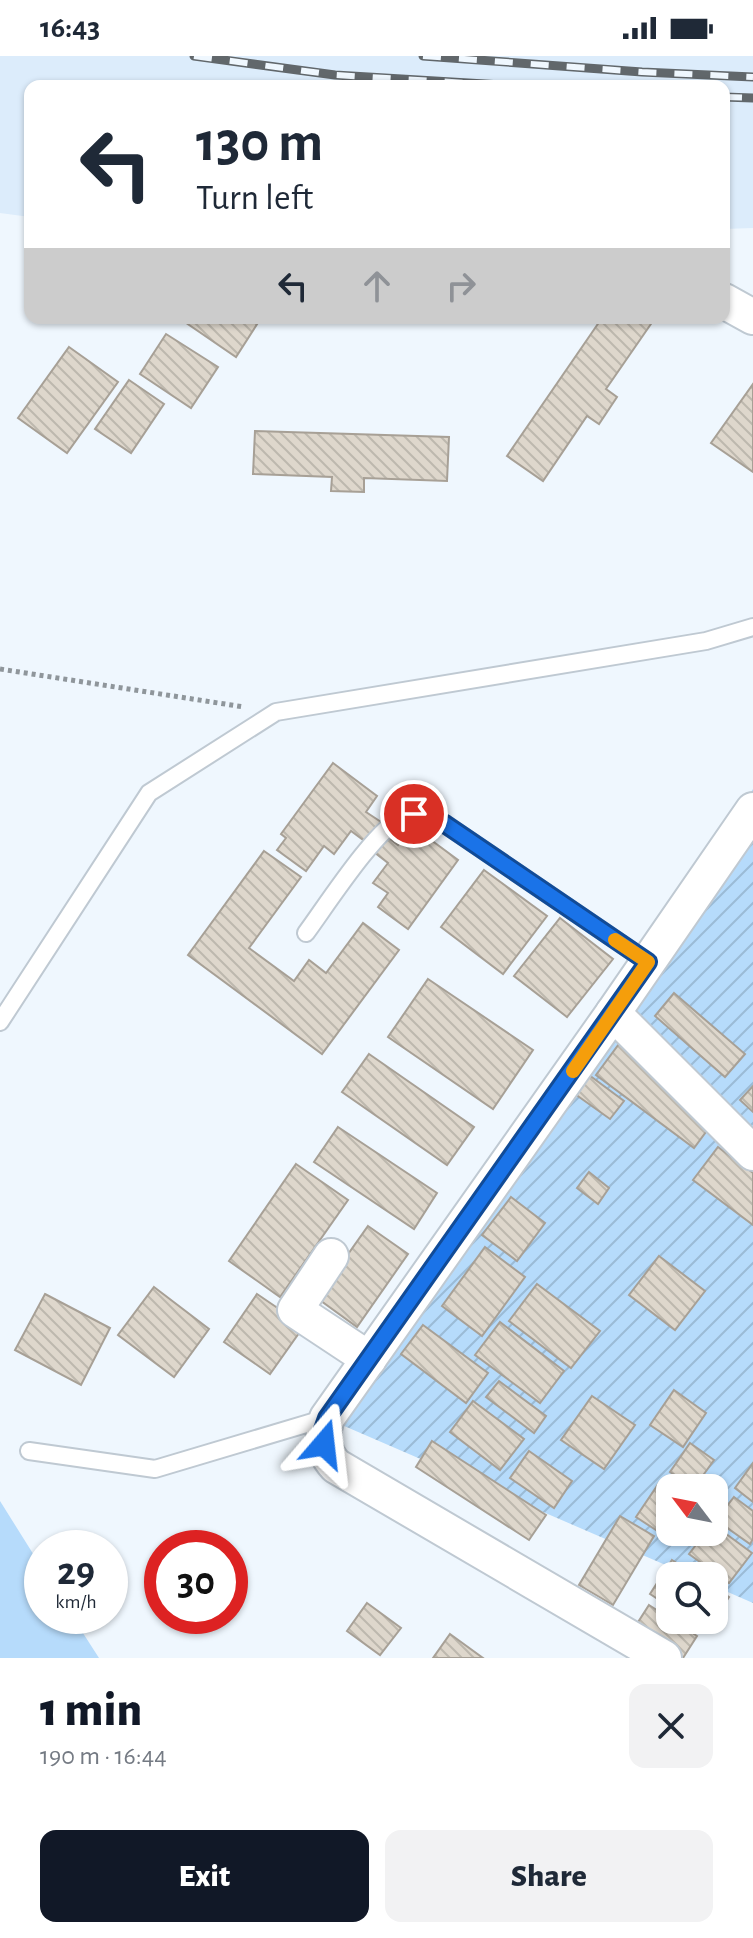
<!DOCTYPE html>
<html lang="en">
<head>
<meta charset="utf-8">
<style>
  :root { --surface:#fff; --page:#f2f2f3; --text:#1f2937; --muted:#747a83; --accent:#111827 }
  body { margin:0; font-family:"Alegreya Sans",sans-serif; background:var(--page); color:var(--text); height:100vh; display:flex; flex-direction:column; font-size:30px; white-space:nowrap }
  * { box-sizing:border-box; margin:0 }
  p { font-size:26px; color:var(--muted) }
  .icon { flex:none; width:44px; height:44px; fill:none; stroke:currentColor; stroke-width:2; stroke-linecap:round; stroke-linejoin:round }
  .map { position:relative; height:1602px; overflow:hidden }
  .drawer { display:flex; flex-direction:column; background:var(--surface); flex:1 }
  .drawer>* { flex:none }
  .guide { position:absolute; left:24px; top:24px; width:706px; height:244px; border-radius:16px; box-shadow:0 2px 6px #0004; background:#fff; color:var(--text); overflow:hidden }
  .needle { width:52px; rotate:302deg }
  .tools { position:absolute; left:656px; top:1418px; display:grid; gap:16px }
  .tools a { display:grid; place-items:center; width:72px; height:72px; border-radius:16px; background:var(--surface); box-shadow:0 2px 6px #0004; font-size:40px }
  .speed { position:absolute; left:24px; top:1474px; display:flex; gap:16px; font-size:40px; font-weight:700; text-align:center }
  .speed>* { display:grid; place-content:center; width:104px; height:104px; border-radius:50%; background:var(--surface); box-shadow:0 2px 6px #0004; line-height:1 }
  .speed small { font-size:20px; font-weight:400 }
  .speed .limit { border:12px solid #d22; background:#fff; color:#111 }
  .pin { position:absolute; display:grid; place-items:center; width:68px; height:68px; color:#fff; margin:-34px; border:4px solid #fff; border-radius:50%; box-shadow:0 2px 8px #0007 }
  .me { position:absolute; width:88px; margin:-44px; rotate:17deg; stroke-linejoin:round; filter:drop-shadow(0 0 6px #0008) }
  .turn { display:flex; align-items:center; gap:28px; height:168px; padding:0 40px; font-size:36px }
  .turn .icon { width:104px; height:104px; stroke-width:2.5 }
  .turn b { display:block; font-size:56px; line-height:68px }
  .lanes { display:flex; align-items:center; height:76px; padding:0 40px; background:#0003; justify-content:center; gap:40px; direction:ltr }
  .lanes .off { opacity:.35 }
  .round { display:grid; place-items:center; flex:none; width:84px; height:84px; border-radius:16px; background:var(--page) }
  .overview { display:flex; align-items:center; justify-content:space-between; height:136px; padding:0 40px }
  h1 { font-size:48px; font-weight:800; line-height:60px; color:var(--accent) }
  .cta { display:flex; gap:16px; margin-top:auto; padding:16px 40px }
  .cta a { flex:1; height:92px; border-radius:16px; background:var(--accent); color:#fff; font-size:32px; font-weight:800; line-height:92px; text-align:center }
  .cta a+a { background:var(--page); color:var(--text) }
  .status { display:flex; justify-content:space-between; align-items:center; height:56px; padding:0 40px; background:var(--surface); direction:ltr }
  .status svg { height:22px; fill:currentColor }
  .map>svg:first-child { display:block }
</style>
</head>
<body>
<div class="status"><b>16:43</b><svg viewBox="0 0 49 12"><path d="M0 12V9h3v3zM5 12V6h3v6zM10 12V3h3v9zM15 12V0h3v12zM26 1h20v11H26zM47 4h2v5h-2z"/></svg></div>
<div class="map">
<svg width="753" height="1602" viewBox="0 0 753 1602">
  <defs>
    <pattern id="garden-furrows" width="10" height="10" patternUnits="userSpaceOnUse" patternTransform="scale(2)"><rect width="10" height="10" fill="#b6dbfb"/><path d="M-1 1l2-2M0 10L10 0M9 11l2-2" fill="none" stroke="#9bbbd6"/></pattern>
    <pattern id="building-back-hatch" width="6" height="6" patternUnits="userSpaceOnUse" patternTransform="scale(2)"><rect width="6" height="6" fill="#ded7cc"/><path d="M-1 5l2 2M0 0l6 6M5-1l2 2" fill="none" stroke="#bdb8ae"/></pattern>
  </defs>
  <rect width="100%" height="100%" fill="#eff7fe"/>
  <path fill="#dcecfb" d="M 0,0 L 753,0 L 753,172 L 724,173 L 724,30 L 30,30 L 30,161 L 0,157 Z"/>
  <path fill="#b6dbfb" d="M 0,1445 L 42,1512 L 42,1560 L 72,1560 L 99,1602 L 0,1602 Z"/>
  <path fill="url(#garden-furrows)" fill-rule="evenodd" d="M 753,733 L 753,1547 L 714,1530 L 714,1520 L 691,1520 L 335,1366 ZM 670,1432 L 714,1432 L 714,1476 L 670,1476 Z"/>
  <g fill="url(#building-back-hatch)" stroke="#a7a096" stroke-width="2">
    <path d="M 179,262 L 261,262 L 236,301 Z"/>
    <path d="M 602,262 L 649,262 L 653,265 L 606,333 L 617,341 L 599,368 L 587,360 L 543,425 L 507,400 Z"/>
    <path d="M 166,278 L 218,311 L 191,352 L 140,318 Z"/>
    <path d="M 69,291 L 118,326 L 67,397 L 18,362 Z"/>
    <path d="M 129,324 L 164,348 L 131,397 L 95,373 Z"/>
    <path d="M 753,328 L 753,416 L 711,387 Z"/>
    <path d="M 255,375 L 449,381 L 447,425 L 364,422 L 364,436 L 331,435 L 332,421 L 253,418 Z"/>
    <path d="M 333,707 L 377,740 L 366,756 L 381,766 L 366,786 L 351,775 L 334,798 L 324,790 L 306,815 L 277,794 L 286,782 L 281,778 Z"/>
    <path d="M 412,770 L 458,804 L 408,873 L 378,851 L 388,837 L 373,827 L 388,807 L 374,796 L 386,780 L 398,789 Z"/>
    <path d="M 264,795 L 301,821 L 249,892 L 294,925 L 309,904 L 326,917 L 363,867 L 399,894 L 322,998 L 188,899 Z"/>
    <path d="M 484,814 L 547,860 L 503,918 L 441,871 Z"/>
    <path d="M 560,862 L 613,903 L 567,961 L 514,920 Z"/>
    <path d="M 428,923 L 533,994 L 493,1053 L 388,981 Z"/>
    <path d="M 674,937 L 745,998 L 725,1021 L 655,960 Z"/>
    <path d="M 619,988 L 717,1061 L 694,1092 L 596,1019 Z"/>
    <path d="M 369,998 L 474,1071 L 447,1109 L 342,1036 Z"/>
    <path d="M 589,1019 L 624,1045 L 610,1063 L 575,1038 Z"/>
    <path d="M 753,1030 L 753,1056 L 740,1044 Z"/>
    <path d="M 338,1071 L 437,1137 L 414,1173 L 314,1106 Z"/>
    <path d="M 718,1091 L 753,1117 L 753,1169 L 693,1124 Z"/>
    <path d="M 296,1108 L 348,1144 L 280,1241 L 229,1205 Z"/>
    <path d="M 589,1116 L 609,1132 L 598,1148 L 577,1132 Z"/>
    <path d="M 511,1141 L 545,1167 L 517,1205 L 482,1179 Z"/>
    <path d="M 368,1170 L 408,1198 L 357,1271 L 317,1242 Z"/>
    <path d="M 485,1191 L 525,1221 L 482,1280 L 442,1250 Z"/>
    <path d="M 659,1200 L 705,1235 L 675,1274 L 629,1239 Z"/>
    <path d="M 537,1228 L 600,1275 L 571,1312 L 509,1265 Z"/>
    <path d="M 154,1231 L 209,1273 L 174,1321 L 118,1279 Z"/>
    <path d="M 45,1238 L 110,1272 L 81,1329 L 15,1294 Z"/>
    <path d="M 257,1238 L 304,1270 L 270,1318 L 224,1286 Z"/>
    <path d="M 500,1266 L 564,1315 L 540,1347 L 475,1299 Z"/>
    <path d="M 423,1269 L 488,1317 L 466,1347 L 401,1298 Z"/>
    <path d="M 499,1325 L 546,1360 L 534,1377 L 486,1341 Z"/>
    <path d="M 674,1334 L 706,1357 L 683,1391 L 650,1369 Z"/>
    <path d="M 592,1340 L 635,1369 L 604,1413 L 561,1384 Z"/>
    <path d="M 473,1345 L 524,1383 L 500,1414 L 450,1376 Z"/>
    <path d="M 432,1385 L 546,1459 L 529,1484 L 416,1411 Z"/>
    <path d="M 690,1387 L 714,1404 L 694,1432 L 670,1416 Z"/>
    <path d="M 529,1395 L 572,1425 L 554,1452 L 510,1422 Z"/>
    <path d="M 753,1407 L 753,1446 L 735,1432 Z"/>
    <path d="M 659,1427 L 670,1435 L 670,1467 L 662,1478 L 636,1461 Z"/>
    <path d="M 734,1441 L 753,1455 L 753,1483 L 750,1488 L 716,1464 Z"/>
    <path d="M 620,1460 L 654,1480 L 613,1549 L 579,1529 Z"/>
    <path d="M 714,1469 L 752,1497 L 729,1527 L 689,1498 L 706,1476 L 714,1476 Z"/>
    <path d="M 672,1504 L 697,1520 L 670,1520 L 670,1551 L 650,1538 Z"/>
    <path d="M 714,1531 L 729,1541 L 707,1575 L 690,1564 L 714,1564 Z"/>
    <path d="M 367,1547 L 401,1572 L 380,1599 L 347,1575 Z"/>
    <path d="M 649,1549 L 697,1580 L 683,1602 L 677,1602 L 633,1574 Z"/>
    <path d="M 450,1578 L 483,1602 L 433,1602 Z"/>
  </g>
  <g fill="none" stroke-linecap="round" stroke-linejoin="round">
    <g stroke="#bfc9d2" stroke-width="20">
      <g id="service">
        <path d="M 306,877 C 326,850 376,772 403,761 C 418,755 432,761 445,768 L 648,906"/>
        <path d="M 0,966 L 149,737 L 276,656 L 706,585 L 753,571"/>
        <path d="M 29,1395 L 155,1413 L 326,1362"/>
      </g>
    </g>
    <g stroke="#bfc9d2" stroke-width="38">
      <g id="minor">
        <path d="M 724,245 L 753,261"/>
        <path d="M 613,957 L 753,1097"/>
        <path d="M 331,1200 L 295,1254 L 369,1303"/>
        <path d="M 664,1602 L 336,1410 C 322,1395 321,1380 327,1362 L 613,957 L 753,754"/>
      </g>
    </g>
    <path stroke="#8f969b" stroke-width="5" stroke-dasharray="4 4" stroke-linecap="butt" d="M 0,613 L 244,651"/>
    <use href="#service" stroke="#fff" stroke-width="16"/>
    <use href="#minor" stroke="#fff" stroke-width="34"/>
    <g stroke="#61676b" stroke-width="9">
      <g id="rail">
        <path d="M 194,0 L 335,19 L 519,30"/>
        <path d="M 423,0 L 642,16 L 753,21"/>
        <path d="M 724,41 L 753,42"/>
      </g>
    </g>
    <use href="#rail" stroke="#eff7fe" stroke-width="6" stroke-dasharray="18" stroke-linecap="butt"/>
  </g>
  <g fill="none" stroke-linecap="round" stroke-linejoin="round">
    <g stroke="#114b97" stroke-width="20">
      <path id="route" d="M 324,1388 L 322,1376 L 327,1362 L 648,906 L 445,768 L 431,761 L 414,758"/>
    </g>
    <use href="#route" stroke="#1a73e8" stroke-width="14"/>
    <path stroke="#f59e0b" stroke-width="14" d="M 573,1015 L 648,906 L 615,884"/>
  </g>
</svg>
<div class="tools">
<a><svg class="needle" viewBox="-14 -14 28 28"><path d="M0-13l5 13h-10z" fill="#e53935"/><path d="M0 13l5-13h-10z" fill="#747a83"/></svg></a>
<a><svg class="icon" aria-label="search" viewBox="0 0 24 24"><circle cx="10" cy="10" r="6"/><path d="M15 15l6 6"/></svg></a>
</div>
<div class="speed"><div>29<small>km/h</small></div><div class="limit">30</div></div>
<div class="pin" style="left:414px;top:758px;background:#d93025"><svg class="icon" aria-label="arrive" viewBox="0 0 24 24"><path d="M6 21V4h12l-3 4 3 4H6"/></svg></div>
<svg class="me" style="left:324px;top:1388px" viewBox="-20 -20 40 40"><path d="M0-17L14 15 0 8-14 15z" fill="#1a73e8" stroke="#fff" stroke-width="4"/></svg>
<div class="guide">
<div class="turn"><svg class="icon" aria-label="left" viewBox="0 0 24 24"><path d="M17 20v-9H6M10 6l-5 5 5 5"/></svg><div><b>130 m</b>Turn left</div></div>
<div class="lanes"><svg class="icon" aria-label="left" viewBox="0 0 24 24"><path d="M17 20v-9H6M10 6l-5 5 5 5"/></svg><svg class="icon off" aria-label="ahead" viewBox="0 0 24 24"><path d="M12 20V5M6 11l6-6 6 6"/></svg><svg class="icon off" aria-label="right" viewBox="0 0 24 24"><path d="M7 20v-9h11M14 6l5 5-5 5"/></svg></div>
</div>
</div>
<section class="drawer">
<div class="overview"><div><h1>1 min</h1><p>190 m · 16:44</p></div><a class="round"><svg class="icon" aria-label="close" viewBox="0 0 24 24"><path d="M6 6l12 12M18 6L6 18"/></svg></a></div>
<div class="cta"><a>Exit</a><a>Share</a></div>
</section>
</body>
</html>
